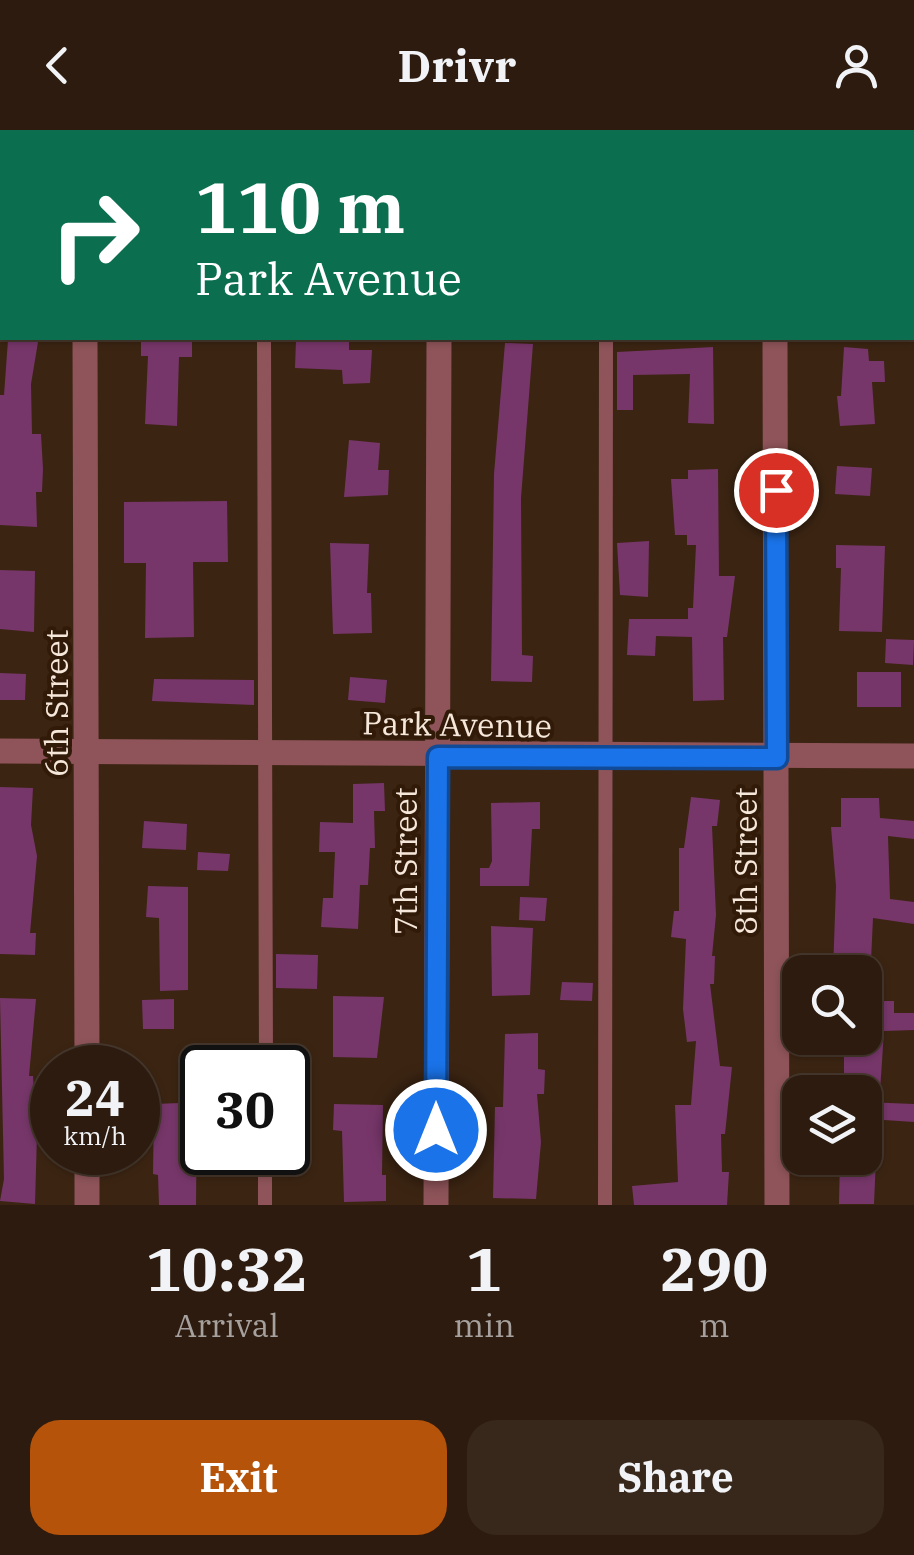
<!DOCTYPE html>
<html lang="en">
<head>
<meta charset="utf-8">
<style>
  :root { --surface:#2c1b0e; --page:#38281c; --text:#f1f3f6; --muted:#a6a19e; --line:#48392e; --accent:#b45309 }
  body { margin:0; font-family:"IBM Plex Serif",serif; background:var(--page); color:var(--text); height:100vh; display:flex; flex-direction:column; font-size:38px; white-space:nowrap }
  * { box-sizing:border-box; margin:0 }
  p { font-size:32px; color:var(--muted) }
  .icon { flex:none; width:55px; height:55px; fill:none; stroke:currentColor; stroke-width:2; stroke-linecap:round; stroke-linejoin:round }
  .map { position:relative; height:1075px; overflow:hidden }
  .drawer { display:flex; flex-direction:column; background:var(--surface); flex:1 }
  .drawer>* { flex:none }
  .top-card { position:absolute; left:0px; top:0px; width:915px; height:210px; box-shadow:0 2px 8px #0004,0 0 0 2px var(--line); background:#0b6e4f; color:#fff; overflow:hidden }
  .controls { position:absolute; left:782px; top:825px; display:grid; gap:20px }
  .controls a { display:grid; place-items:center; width:100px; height:100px; border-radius:20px; background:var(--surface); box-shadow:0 2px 8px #0004,0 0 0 2px var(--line); font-size:50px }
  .speed { position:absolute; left:30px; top:915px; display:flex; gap:20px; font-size:50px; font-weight:700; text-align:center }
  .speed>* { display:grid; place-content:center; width:130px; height:130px; border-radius:50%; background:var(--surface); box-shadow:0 2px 8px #0004,0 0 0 2px var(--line); line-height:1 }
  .speed small { font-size:25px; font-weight:400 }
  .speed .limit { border:5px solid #111; border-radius:15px; background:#fff; color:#111 }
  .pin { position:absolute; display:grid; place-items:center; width:85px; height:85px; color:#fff; margin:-42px; border:5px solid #fff; border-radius:50%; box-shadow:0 2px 10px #0007 }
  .me { position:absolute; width:110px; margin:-55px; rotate:0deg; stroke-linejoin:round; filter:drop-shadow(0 0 8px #0008) }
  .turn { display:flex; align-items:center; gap:35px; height:210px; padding:0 30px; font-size:45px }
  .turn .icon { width:130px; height:130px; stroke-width:2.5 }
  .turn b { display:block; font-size:70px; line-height:85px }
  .eta { display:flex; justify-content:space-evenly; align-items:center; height:170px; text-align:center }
  .eta b { font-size:60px; font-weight:700; line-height:70px }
  .action { display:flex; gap:20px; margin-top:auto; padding:20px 30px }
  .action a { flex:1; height:115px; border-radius:30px; background:var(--accent); color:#fff; font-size:40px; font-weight:700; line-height:115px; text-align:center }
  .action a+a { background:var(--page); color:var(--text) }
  header { display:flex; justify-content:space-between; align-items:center; height:130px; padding:0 30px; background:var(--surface); font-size:45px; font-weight:700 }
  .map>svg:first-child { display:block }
</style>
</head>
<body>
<header><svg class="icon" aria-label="back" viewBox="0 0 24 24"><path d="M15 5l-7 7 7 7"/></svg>Drivr<svg class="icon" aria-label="person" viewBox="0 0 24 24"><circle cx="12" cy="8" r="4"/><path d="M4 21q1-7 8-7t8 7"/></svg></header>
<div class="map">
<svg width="914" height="1075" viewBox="0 0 914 1075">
  <rect width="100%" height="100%" fill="#3b2412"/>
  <g fill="#763669">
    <path d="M 141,208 L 192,208 L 192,227 L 179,227 L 177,296 L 145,294 L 148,226 L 141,226 Z"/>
    <path d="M 8,210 L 38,212 L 31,254 L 32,304 L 41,304 L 43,339 L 42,362 L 36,362 L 37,397 L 0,395 L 0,265 L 4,265 Z"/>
    <path d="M 296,210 L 349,212 L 349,220 L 372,220 L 370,253 L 343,254 L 342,240 L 295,238 Z"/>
    <path d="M 505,213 L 533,214 L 521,368 L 522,525 L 533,526 L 532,552 L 491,551 L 494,344 Z"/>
    <path d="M 713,217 L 714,294 L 688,293 L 690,244 L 633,245 L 633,280 L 617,280 L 617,222 Z"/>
    <path d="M 844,217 L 868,219 L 869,231 L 884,231 L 885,252 L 872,252 L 875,294 L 840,296 L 837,266 L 841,266 Z"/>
    <path d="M 349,310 L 380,313 L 378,340 L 389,340 L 388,365 L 344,367 Z"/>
    <path d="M 837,336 L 872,338 L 870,366 L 835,364 Z"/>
    <path d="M 718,339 L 719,446 L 735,446 L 727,507 L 723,507 L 724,570 L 693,571 L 692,507 L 656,506 L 655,526 L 627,525 L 629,489 L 688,489 L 688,478 L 693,478 L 696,415 L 687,415 L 687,405 L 675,405 L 671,349 L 688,349 L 688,340 Z"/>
    <path d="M 227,371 L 228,432 L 193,432 L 194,507 L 145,508 L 146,433 L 124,433 L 124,372 Z"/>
    <path d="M 649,411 L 648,467 L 620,465 L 617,413 Z"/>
    <path d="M 330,413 L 369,414 L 367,463 L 371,463 L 372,503 L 333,504 Z"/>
    <path d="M 836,415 L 885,416 L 882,502 L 839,501 L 841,438 L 836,438 Z"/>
    <path d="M 0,440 L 35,441 L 34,502 L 0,499 Z"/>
    <path d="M 886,509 L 914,510 L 913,535 L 885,533 Z"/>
    <rect x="857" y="542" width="44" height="35"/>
    <path d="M 0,543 L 26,544 L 25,570 L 0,570 Z"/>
    <path d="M 350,547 L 387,550 L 385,573 L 348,570 Z"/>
    <path d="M 154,549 L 254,550 L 254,575 L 152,571 Z"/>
    <path d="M 384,653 L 385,681 L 374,681 L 375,718 L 370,718 L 368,755 L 360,755 L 358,799 L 321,797 L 323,768 L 333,768 L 335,722 L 319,722 L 320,692 L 353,693 L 353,654 Z"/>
    <path d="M 0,657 L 33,658 L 31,695 L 37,726 L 30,803 L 36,803 L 35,825 L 0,824 Z"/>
    <path d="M 691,667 L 720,670 L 717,696 L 712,696 L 716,785 L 712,826 L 715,826 L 714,854 L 710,854 L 720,936 L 732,937 L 725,1004 L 721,1004 L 722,1042 L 729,1042 L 727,1075 L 634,1075 L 632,1056 L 678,1052 L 675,975 L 691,975 L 696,911 L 687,912 L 683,879 L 686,809 L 671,807 L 674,781 L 679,781 L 679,718 L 684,718 Z"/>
    <path d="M 841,668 L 879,668 L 880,688 L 914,691 L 914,709 L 888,706 L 890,769 L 914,772 L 914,794 L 873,788 L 871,831 L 862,831 L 862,842 L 833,842 L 836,756 L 831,697 L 841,697 Z"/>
    <path d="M 540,672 L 540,699 L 532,699 L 529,756 L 480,756 L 480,738 L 489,738 L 492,731 L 491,673 Z"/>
    <path d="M 144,691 L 187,694 L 186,720 L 142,718 Z"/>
    <path d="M 198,722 L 230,724 L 228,741 L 197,740 Z"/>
    <path d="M 148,756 L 188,757 L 188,860 L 160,861 L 159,788 L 146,787 Z"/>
    <path d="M 520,767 L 547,768 L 545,791 L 519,790 Z"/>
    <path d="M 491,796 L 533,798 L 530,865 L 492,866 Z"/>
    <path d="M 276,824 L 318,825 L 317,859 L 276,858 Z"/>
    <path d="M 562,852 L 593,853 L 592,871 L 560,870 Z"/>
    <path d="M 333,866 L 384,867 L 377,928 L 333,927 Z"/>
    <path d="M 0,868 L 36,869 L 29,946 L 33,946 L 37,1004 L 35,1074 L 0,1071 L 4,1049 Z"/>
    <path d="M 174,869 L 174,899 L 143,899 L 142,870 Z"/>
    <path d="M 865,871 L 894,871 L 894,883 L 914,883 L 914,900 L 884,901 L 880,962 L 838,962 L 837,945 L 844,945 L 844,908 L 865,908 Z"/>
    <path d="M 538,903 L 538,939 L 545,940 L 544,964 L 537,964 L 541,1012 L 536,1069 L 493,1068 L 495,977 L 503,977 L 505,904 Z"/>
    <path d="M 194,928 L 195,942 L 202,942 L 202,967 L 197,967 L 196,1075 L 159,1075 L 158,1045 L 153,1044 L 154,974 L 180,973 L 180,929 Z"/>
    <path d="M 865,972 L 914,974 L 914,992 L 884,990 L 884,1004 L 865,1002 Z"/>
    <path d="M 334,974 L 383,975 L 382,1045 L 386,1045 L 386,1071 L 344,1072 L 342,1001 L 333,1000 Z"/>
    <path d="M 840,1028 L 876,1028 L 874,1074 L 839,1074 Z"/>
  </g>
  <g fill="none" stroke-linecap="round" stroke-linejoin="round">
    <g stroke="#8e5459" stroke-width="14">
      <path d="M 264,2 L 264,0"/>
      <path d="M 606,2 L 606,0"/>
      <path d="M 264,208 L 266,938"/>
      <path d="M 265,1075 L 265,1022"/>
      <path d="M 605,1075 L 606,208"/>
    </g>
    <g stroke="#8e5459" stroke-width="25">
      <path d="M 438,0 L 438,2"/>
      <path d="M 86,2 L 86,0"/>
      <path d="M 775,2 L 775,0"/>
      <path d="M 0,169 L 2,169"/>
      <path d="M 912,175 L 914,175"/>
      <path d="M 85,208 L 87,938"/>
      <path d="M 775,208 L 777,1075"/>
      <path d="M 87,1075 L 87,1022"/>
      <path d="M 436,1075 L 439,208"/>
    </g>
    <path stroke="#8e5459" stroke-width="25" d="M 0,621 L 914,626"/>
  </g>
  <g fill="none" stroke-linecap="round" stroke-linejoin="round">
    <g stroke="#114b97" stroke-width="25">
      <path id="route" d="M 436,1000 L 438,627 L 777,628 L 776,360"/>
    </g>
    <use href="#route" stroke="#1a73e8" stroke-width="18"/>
  </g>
  <g text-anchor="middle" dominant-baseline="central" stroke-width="8" stroke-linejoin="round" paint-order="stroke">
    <g font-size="32" fill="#f6e7db" stroke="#311b08">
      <text transform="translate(56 573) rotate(-90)">6th Street</text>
      <text transform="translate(457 594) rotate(1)">Park Avenue</text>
      <text transform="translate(405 731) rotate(-90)">7th Street</text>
      <text transform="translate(745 731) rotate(-90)">8th Street</text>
    </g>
  </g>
</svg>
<div class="controls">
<a><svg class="icon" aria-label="search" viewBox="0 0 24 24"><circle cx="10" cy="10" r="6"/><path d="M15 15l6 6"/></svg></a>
<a><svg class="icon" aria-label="layers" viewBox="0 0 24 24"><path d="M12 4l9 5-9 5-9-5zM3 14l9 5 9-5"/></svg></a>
</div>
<div class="speed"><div>24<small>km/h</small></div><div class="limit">30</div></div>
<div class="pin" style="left:776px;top:360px;background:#d93025"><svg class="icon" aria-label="arrive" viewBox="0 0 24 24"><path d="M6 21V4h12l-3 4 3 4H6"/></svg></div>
<svg class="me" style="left:436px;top:1000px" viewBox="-20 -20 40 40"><circle r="17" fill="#1a73e8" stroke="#fff" stroke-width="3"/><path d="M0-11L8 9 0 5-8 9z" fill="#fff"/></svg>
<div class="top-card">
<div class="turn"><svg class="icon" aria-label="right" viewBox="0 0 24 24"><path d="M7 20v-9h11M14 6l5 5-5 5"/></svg><div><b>110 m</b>Park Avenue</div></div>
</div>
</div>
<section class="drawer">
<div class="eta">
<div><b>10:32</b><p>Arrival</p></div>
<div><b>1</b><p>min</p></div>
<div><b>290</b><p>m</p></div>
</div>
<div class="action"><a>Exit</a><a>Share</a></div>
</section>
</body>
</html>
